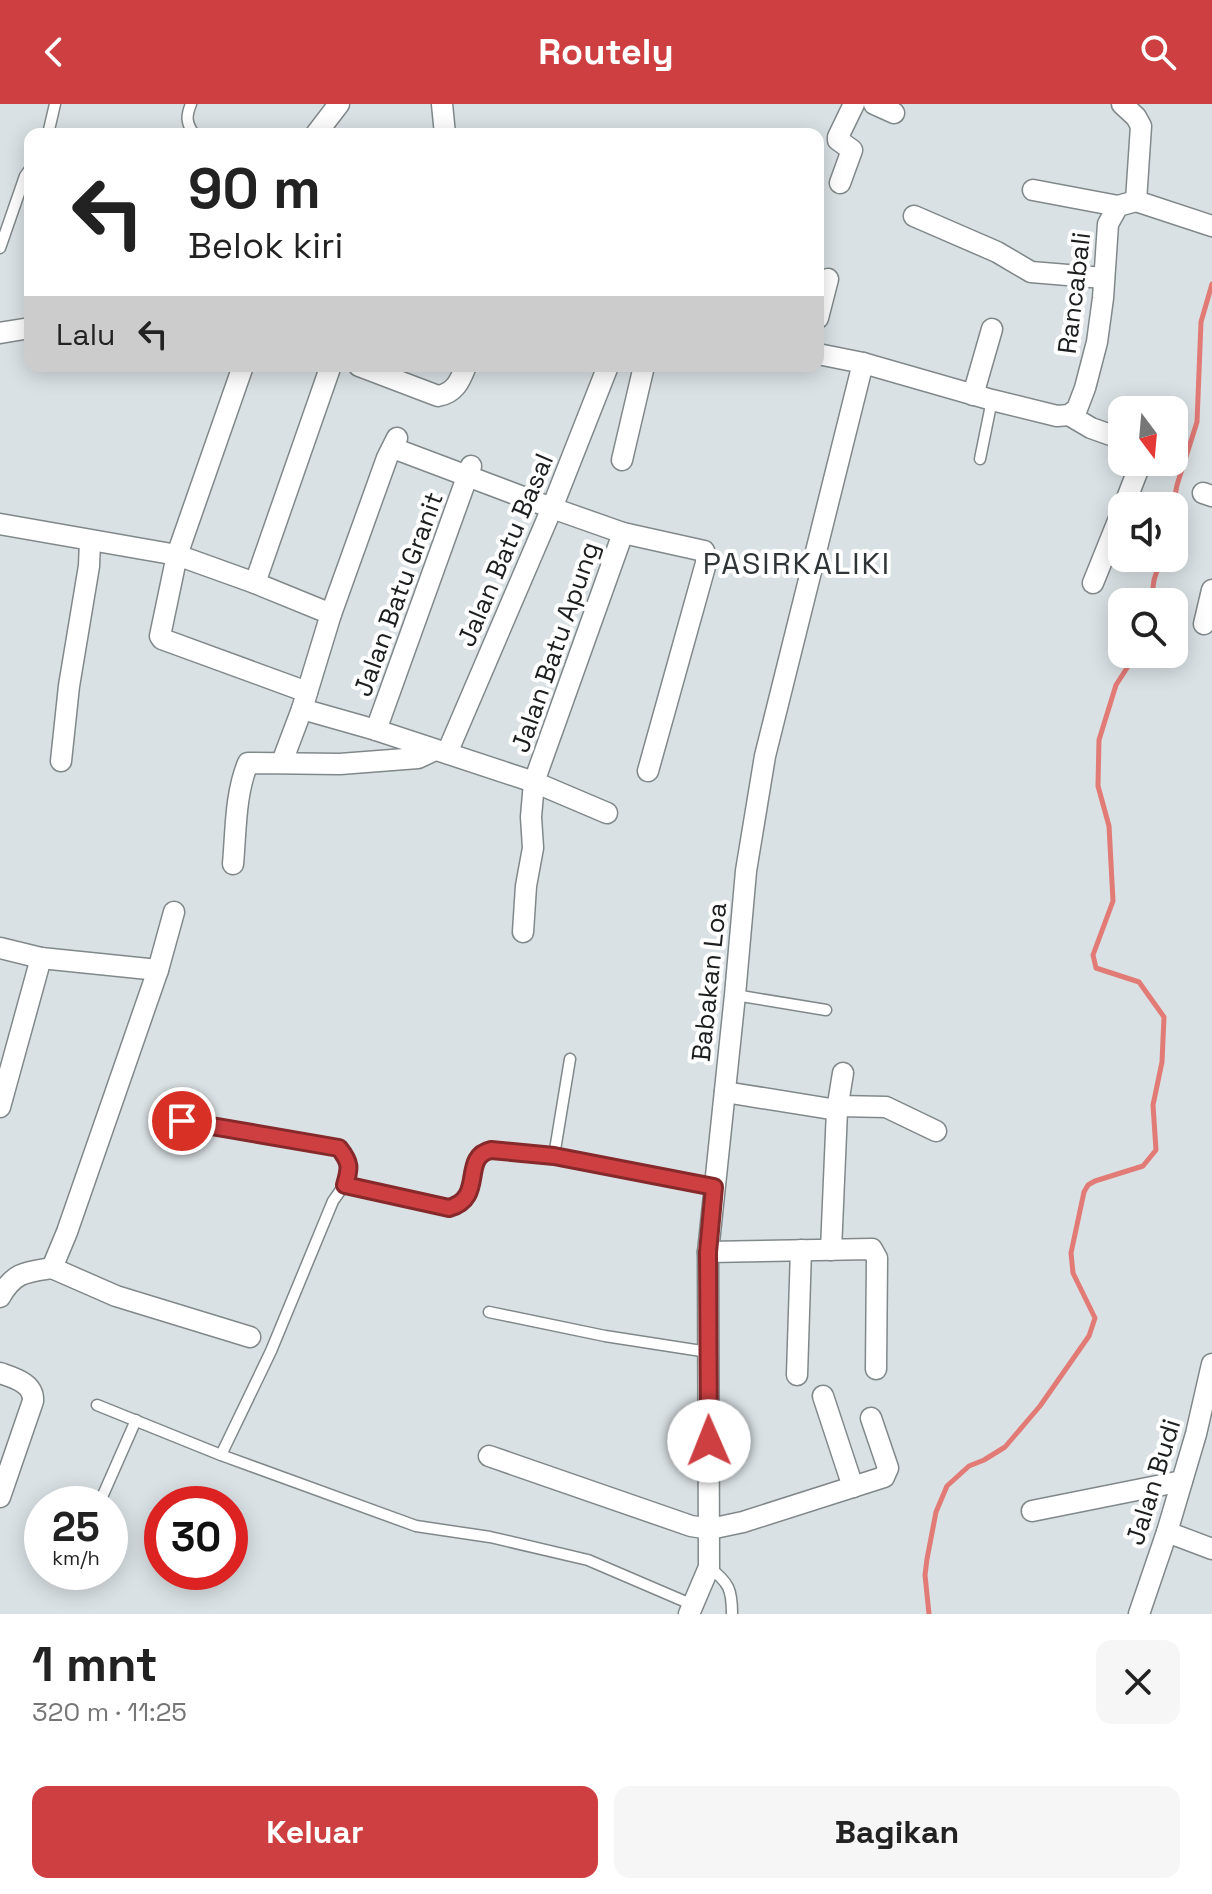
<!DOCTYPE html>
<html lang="id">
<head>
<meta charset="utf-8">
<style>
  :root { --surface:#fff; --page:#f6f6f6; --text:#222; --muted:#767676; --accent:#ce3f42 }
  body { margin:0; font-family:"Space Grotesk",sans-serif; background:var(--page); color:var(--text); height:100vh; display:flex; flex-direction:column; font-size:30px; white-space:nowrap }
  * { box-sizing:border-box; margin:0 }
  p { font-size:26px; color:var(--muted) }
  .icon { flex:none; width:44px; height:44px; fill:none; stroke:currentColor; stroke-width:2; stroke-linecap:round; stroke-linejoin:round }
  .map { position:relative; height:1510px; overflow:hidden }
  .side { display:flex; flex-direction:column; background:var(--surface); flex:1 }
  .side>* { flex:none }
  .hud { position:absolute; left:24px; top:24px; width:800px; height:244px; border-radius:16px; box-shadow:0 4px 20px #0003; background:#fff; color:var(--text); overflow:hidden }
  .needle { width:52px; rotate:164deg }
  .controls { position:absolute; left:1108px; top:292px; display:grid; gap:16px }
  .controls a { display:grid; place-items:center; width:80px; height:80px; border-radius:16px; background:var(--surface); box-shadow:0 4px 20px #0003; font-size:40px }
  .speed { position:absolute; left:24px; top:1382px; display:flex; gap:16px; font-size:40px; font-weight:700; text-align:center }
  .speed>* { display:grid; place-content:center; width:104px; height:104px; border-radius:50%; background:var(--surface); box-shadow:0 4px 20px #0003; line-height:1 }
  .speed small { font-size:20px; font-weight:400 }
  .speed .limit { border:12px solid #d22; background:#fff; color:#111 }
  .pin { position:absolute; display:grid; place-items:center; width:68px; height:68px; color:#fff; margin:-34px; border:4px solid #fff; border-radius:50%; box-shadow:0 2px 8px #0007 }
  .me { position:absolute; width:88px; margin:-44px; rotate:359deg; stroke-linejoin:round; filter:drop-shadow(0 0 6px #0008) }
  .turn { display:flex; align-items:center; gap:28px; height:168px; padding:0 32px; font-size:36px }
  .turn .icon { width:104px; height:104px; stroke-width:2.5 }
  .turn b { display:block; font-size:56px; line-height:68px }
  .then { display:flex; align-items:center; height:76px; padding:0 32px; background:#0003; gap:16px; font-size:30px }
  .round { display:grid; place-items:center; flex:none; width:84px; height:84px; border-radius:16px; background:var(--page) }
  .overview { display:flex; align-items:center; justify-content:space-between; height:136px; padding:0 32px }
  h1 { font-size:48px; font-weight:700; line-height:60px }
  .button { display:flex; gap:16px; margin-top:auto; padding:16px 32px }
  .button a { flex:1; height:92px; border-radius:16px; background:var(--accent); color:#fff; font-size:32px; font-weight:700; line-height:92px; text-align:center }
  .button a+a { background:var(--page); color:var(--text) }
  header { display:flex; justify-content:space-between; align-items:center; height:104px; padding:0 32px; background:var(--accent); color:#fff; font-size:36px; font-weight:700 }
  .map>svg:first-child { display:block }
</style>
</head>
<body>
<header><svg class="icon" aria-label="back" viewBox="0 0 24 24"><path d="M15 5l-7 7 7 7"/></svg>Routely<svg class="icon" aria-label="search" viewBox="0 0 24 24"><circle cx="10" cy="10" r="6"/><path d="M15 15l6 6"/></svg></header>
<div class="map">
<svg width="1212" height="1510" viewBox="0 0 1212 1510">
  <rect width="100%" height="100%" fill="#dae1e4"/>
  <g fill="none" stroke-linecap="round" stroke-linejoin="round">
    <g stroke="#e27a76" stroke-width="5">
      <path d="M 1173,402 L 1177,381 L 1197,318 L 1201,218 L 1212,180"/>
      <path d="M 1151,498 L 1154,476 L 1161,454"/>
      <path d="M 929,1510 L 925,1471 L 927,1455 L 936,1408 L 947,1382 L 969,1362 L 984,1356 L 1005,1343 L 1040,1302 L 1089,1232 L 1095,1214 L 1073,1169 L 1071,1149 L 1084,1088 L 1088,1081 L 1095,1077 L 1143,1062 L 1156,1046 L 1153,1001 L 1162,958 L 1164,913 L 1139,878 L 1096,864 L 1093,851 L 1113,797 L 1109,722 L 1098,682 L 1099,636 L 1116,581 L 1136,550"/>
    </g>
    <g stroke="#81888a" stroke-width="13">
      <g id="service">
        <path d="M 191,0 C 186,12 186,19 194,30"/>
        <path d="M 48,30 L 55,0"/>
        <path d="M 0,144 L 25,72 L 30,65"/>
        <path d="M 980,355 L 992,296"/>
        <path d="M 735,891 L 826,906"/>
        <path d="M 182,1017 L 339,1044 C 357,1065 347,1078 333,1097 L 271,1247 L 221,1351"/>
        <path d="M 554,1052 L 570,955"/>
        <path d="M 345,1081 L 449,1104 C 487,1095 460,1054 491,1046 L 554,1052 L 714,1083"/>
        <path d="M 489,1208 L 605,1232 L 708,1248"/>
        <path d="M 97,1301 L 221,1351 L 416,1422 L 490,1433 L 588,1456 L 693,1501"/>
        <path d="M 99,1400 L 136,1316"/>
        <path d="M 709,1463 C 729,1479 732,1485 732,1510"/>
      </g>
    </g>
    <g stroke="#81888a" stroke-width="23">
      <g id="minor">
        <path d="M 442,0 L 445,30"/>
        <path d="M 874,0 L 894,9"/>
        <path d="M 1122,0 L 1136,13 L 1141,22 L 1136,97"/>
        <path d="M 316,30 L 339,0"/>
        <path d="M 840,79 L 852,46 L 838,36 L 838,33 L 854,0"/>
        <path d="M 1033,86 L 1118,102"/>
        <path d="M 914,112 L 997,148 L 1031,168 L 1104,174"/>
        <path d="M 818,214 L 828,175"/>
        <path d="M 0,229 L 30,224"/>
        <path d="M 818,250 L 863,259 L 992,296 L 1057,312 L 1069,311 L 1077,305 L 1085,284 L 1097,238 L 1103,194 L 1108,120 L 1118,102 L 1136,97 L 1212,122"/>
        <path d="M 243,262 L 177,451 L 160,532 L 162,535 L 307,588"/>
        <path d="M 359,262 L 438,292 C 455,289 460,277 466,262"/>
        <path d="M 973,291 L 992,225"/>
        <path d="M 1069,311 L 1091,324 L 1122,335"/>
        <path d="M 393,344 L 552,404 L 623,429 L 704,447 L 706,453 L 706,459 L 648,667"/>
        <path d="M 622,356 L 644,262"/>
        <path d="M 1203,389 L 1212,392"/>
        <path d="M 1124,402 L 1141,358"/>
        <path d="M 0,420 L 177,451 L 255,479 L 331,510"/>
        <path d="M 255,479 L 330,264"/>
        <path d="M 1093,479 L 1122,407"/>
        <path d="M 1204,520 L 1212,486"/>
        <path d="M 302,605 L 376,626 L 534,678 L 623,429"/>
        <path d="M 376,626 L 471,362"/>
        <path d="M 447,649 L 552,404 L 608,262"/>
        <path d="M 61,657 L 69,582 L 89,462 L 90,437"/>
        <path d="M 282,658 L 302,605 L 331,510 L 387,354 L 397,334"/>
        <path d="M 233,760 C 236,727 235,690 248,659 L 340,660 L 418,654 L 435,646"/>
        <path d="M 523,828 L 526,782 L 533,744 L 531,713 L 534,678 L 607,709"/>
        <path d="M 0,844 L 41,854 L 158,866"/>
        <path d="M 725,988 L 837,1006"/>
        <path d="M 838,1002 L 886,1003 L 936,1027"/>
        <path d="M 0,1003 L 41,854"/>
        <path d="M 831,1146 L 837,1006 L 843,969"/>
        <path d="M 708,1148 L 872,1145 L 877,1154 L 876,1265"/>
        <path d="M 52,1164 L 67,1128 L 158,866 L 174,808"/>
        <path d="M 52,1164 L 116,1192 L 250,1233"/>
        <path d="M 0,1193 C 14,1168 26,1168 52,1164"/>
        <path d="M 0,1269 C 14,1274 34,1279 33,1297 L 0,1393"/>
        <path d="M 797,1271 L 801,1146"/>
        <path d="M 823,1292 L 853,1383"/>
        <path d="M 489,1352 L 691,1422 L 710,1425 L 743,1418 L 884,1373 L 888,1364 L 871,1314"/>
        <path d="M 1032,1407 L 1182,1377"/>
        <path d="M 1167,1428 L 1212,1445"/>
        <path d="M 689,1510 L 709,1463 L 708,1148 L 735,891 L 746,767 L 765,652 L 863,259"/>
        <path d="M 1139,1510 L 1167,1428 L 1196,1330 L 1212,1260"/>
      </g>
    </g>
    <use href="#service" stroke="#fff" stroke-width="10"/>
    <use href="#minor" stroke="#fff" stroke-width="20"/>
  </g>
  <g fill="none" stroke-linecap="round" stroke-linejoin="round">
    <g stroke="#86292b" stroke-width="20">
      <path id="route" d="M 182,1017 L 339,1044 C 351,1059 350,1064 345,1081 L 449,1104 C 486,1094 460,1053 491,1046 L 554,1052 L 714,1083 L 708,1148 L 709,1337"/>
    </g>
    <use href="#route" stroke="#ce3f42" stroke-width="14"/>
  </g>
  <g text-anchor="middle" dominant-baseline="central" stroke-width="8" stroke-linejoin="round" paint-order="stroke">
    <g font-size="26" fill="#1b1d1e" stroke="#fff">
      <text transform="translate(1074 189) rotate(-83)">Rancabali</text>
      <text transform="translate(505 446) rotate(-67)">Jalan Batu Basal</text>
      <text transform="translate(398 490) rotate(-70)">Jalan Batu Granit</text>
      <text transform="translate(555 543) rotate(-71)">Jalan Batu Apung</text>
      <text transform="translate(709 878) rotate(-84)">Babakan Loa</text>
      <text transform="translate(1153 1378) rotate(-73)">Jalan Budi</text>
    </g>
    <g font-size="30" letter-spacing="2" fill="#2f3537" stroke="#fff">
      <text x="797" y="459">PASIRKALIKI</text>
    </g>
  </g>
</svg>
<div class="controls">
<a><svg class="needle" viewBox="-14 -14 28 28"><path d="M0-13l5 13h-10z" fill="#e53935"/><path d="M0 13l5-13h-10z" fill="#767676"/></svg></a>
<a><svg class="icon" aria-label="sound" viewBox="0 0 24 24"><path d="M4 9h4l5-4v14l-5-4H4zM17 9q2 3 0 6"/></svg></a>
<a><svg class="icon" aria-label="search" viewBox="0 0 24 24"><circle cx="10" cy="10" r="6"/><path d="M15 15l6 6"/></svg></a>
</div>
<div class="speed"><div>25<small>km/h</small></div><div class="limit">30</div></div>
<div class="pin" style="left:182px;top:1017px;background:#d93025"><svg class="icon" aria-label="arrive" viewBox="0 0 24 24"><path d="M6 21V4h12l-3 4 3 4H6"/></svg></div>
<svg class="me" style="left:709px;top:1337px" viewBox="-20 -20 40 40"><circle r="19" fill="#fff"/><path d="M0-13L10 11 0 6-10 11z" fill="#ce3f42"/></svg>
<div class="hud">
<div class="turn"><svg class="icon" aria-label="left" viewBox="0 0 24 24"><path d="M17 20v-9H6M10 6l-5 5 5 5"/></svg><div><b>90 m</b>Belok kiri</div></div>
<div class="then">Lalu<svg class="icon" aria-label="left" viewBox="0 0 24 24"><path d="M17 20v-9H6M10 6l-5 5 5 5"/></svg></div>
</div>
</div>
<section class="side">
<div class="overview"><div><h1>1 mnt</h1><p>320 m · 11:25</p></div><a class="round"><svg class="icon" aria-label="close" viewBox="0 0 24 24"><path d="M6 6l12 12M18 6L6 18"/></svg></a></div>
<div class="button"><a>Keluar</a><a>Bagikan</a></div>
</section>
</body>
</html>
